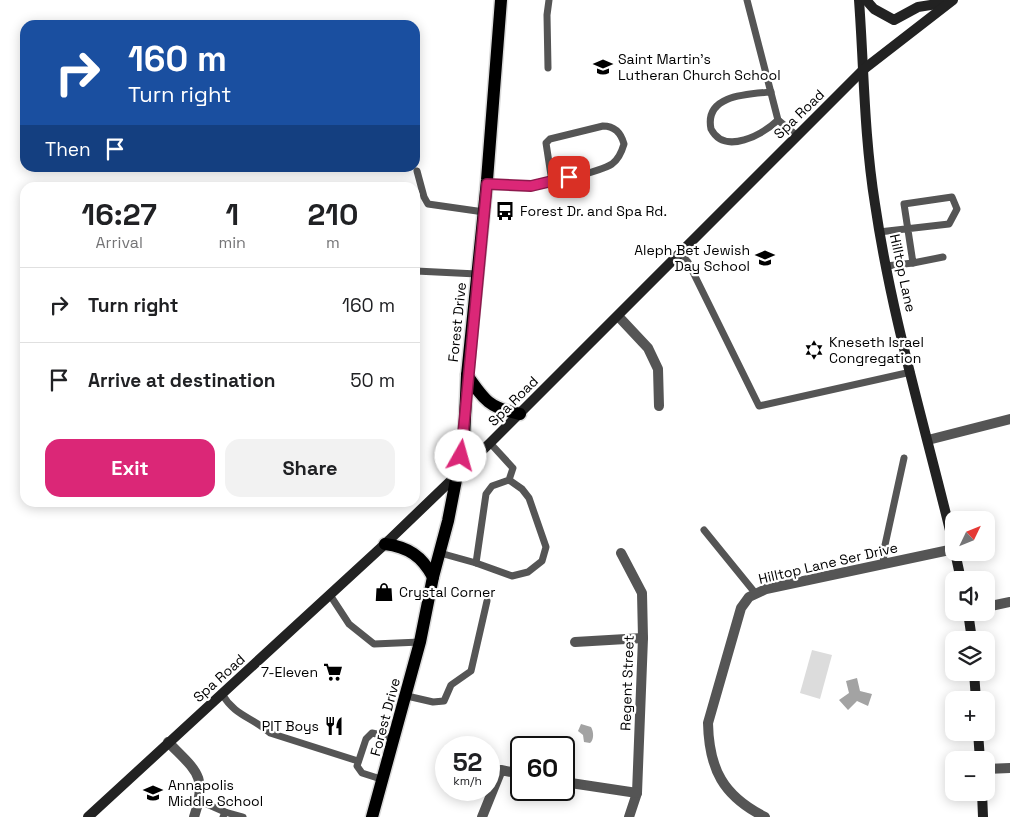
<!DOCTYPE html>
<html lang="en">
<head>
<meta charset="utf-8">
<style>
  :root { --surface:#fff; --page:#f2f2f2; --text:#202124; --muted:#757577; --line:#e0e0e0; --accent:#db2777 }
  body { margin:0; font-family:"Space Grotesk",sans-serif; background:var(--page); color:var(--text); height:100vh; display:flex; flex-direction:column; font-size:19px; white-space:nowrap }
  * { box-sizing:border-box; margin:0 }
  p { font-size:16px; color:var(--muted) }
  .icon { flex:none; width:28px; height:28px; fill:none; stroke:currentColor; stroke-width:2; stroke-linecap:round; stroke-linejoin:round }
  .map { position:relative; flex:1; overflow:hidden }
  .sheet { position:absolute; left:20px; top:182px; width:400px; height:325px; display:flex; flex-direction:column; background:var(--surface); border-radius:15px; box-shadow:0 2px 12px #0003 }
  .sheet>* { flex:none }
  .banner { position:absolute; left:20px; top:20px; width:400px; height:152px; border-radius:15px; box-shadow:0 2px 12px #0003; background:#1a4fa0; color:#fff; overflow:hidden }
  .needle { width:32px; rotate:47deg }
  .controls { position:absolute; left:945px; top:511px; display:grid; gap:10px }
  .controls a { display:grid; place-items:center; width:50px; height:50px; border-radius:10px; background:var(--surface); box-shadow:0 2px 12px #0003; font-size:25px }
  .speed { position:absolute; left:435px; top:736px; display:flex; gap:10px; font-size:25px; font-weight:700; text-align:center }
  .speed>* { display:grid; place-content:center; width:65px; height:65px; border-radius:50%; background:var(--surface); box-shadow:0 2px 12px #0003; line-height:1 }
  .speed small { font-size:12px; font-weight:400 }
  .speed .limit { border:2px solid #111; border-radius:8px; background:#fff; color:#111 }
  .pin { position:absolute; display:grid; place-items:center; width:42px; height:42px; color:#fff; margin:-21px; border-radius:10px; box-shadow:0 2px 8px #0006 }
  .me { position:absolute; width:55px; margin:-28px; rotate:7deg; stroke-linejoin:round; filter:drop-shadow(0 0 4px #0008) }
  .turn { display:flex; align-items:center; gap:18px; height:105px; padding:0 25px; font-size:22px }
  .turn .icon { width:65px; height:65px; stroke-width:2.5 }
  .turn b { display:block; font-size:35px; line-height:42px }
  .then { display:flex; align-items:center; height:48px; padding:0 25px; background:#0003; gap:10px; font-size:19px }
  .eta { display:flex; justify-content:space-evenly; align-items:center; height:85px; text-align:center }
  .eta b { font-size:30px; font-weight:800; line-height:35px }
  .primary-button { display:flex; gap:10px; margin-top:auto; padding:10px 25px }
  .primary-button a { flex:1; height:58px; border-radius:15px; background:var(--accent); color:#fff; font-size:20px; font-weight:800; line-height:58px; text-align:center }
  .primary-button a+a { background:var(--page); color:var(--text) }
  ul { padding:0; list-style:none }
  li { display:flex; align-items:center; gap:15px; height:75px; padding:0 25px; border-top:1px solid var(--line) }
  li div { flex:1 }
  li b { display:block; font-size:19px }
  li em { font-style:normal }
  .map>svg:first-child { display:block }
</style>
</head>
<body>
<div class="map">
<svg width="1010" height="817" viewBox="0 0 1010 817">
  <rect width="100%" height="100%" fill="#fff"/>
  <path fill="#dcdcdc" d="M 812,650 L 832,655 L 820,699 L 800,693 Z"/>
  <g fill="#a3a3a3">
    <path d="M 857,678 L 860,691 L 872,694 L 868,706 L 857,701 L 848,710 L 839,700 L 849,693 L 846,681 Z"/>
    <path d="M 581,724 L 591,727 C 594,732 594,740 590,743 L 584,742 L 583,735 L 578,731 Z"/>
  </g>
  <g fill="none" stroke-linecap="round" stroke-linejoin="round">
    <g stroke="#dbdbdb" stroke-width="15">
      <g id="primary">
        <path d="M 467,375 C 484,400 489,408 520,414"/>
        <path d="M 385,544 C 408,547 422,556 433,577"/>
        <path d="M 372,817 L 420,642 L 433,577 L 448,521 L 464,439 L 467,375 L 487,180 L 501,0"/>
      </g>
    </g>
    <g stroke="#555" stroke-width="7">
      <path d="M 747,0 L 778,120 L 796,135"/>
      <path d="M 548,68 L 547,15 L 549,0"/>
      <path d="M 771,92 C 747,94 704,95 711,129 C 725,156 763,134 778,120"/>
      <path d="M 417,171 L 424,197 L 428,204 L 484,212"/>
      <path d="M 487,183 C 501,184 515,186 530,186 C 544,186 601,171 612,164 C 619,159 622,151 624,144 C 621,133 614,126 603,126 L 550,139 L 546,143 L 552,182"/>
      <path d="M 879,232 L 949,224 L 957,209 L 952,197 L 904,204 L 913,263 L 943,257"/>
      <path d="M 680,253 L 688,262 L 759,406 L 911,372"/>
      <path d="M 886,266 L 913,263"/>
      <path d="M 415,274 L 416,271 L 477,274"/>
      <path d="M 490,443 L 513,468 L 509,480 L 492,486 L 486,494 L 476,563 L 512,576 L 528,572 L 542,561 L 546,547 L 529,498 L 522,489 L 509,480"/>
      <path d="M 704,530 L 756,594"/>
      <path d="M 440,553 L 476,563"/>
      <path d="M 883,564 L 885,545 L 904,458"/>
      <path d="M 330,595 L 349,624 L 374,644 L 420,642"/>
      <path d="M 222,694 C 235,716 252,717 270,733 L 358,761"/>
      <path d="M 407,696 L 433,702 L 444,701 L 451,685 L 471,671 L 487,601"/>
      <path d="M 384,780 L 362,773 L 357,766 L 366,739 L 372,733 L 395,738"/>
      <path d="M 200,801 L 225,812"/>
      <path d="M 223,817 L 225,812 L 243,817"/>
    </g>
    <g stroke="#555" stroke-width="10">
      <path d="M 618,316 L 648,348 L 658,369 L 659,406"/>
      <path d="M 928,440 L 1010,419"/>
      <path d="M 621,553 L 642,593 L 643,638 L 637,793 L 629,817"/>
      <path d="M 986,607 L 1010,602"/>
      <path d="M 575,642 L 643,638"/>
      <path d="M 168,742 C 196,771 208,775 194,817"/>
      <path d="M 986,769 L 1010,768"/>
      <path d="M 564,782 L 637,793"/>
      <path d="M 482,817 L 501,770 L 521,774"/>
      <path d="M 765,817 C 723,796 709,769 708,723 L 741,608 L 749,597 L 766,589 L 954,549"/>
    </g>
    <g stroke="#222" stroke-width="10">
      <path d="M 859,0 C 864,68 864,136 875,204 C 892,320 927,433 954,547"/>
      <path d="M 866,0 L 874,9 L 894,20 L 918,7 L 949,2"/>
      <path d="M 955,552 L 961,580"/>
      <path d="M 968,612 L 972,640"/>
      <path d="M 974,672 L 976,700"/>
      <path d="M 978,732 L 980,760"/>
      <path d="M 982,792 L 983,817"/>
      <path d="M 88,817 L 385,544 L 490,443 L 864,69 L 953,0"/>
    </g>
    <use href="#primary" stroke="#000" stroke-width="12"/>
  </g>
  <g fill="none" stroke-linecap="round" stroke-linejoin="round">
    <g stroke="#8e194d" stroke-width="12">
      <path id="route" d="M 461,456 L 487,184 L 531,186 L 569,177"/>
    </g>
    <use href="#route" stroke="#db2777" stroke-width="9"/>
  </g>
  <defs>
    <g id="school-bare" transform="scale(1.5)"><path d="M0-5L7-2L0 1L-7-2ZM-4 1L0 2.5L4 1V4Q0 6-4 4Z" fill="#000" stroke="#fff" stroke-width="2.5" paint-order="stroke"/></g>
    <g id="bus-bare" transform="scale(1.5)"><path d="M-5-6H5V4H4V6H2V4H-2V6H-4V4H-5ZM-3.5-4V0h7V-4ZM-3.5 1.2v1.5H-2V1.2ZM2 1.2v1.5H3.5V1.2Z" fill="#000" stroke="#fff" stroke-width="2.5" paint-order="stroke"/></g>
    <g id="synagogue-bare" transform="scale(1.5)"><path d="M0-6.5L5.6 3.2H-5.6ZM0 6.5L5.6-3.2H-5.6Z" fill="#000" stroke="#fff" stroke-width="2.5" paint-order="stroke"/></g>
    <g id="shop-bare" transform="scale(1.5)"><path d="M-5-2.5h2.3a2.7 3.5 0 0 1 5.4 0H5L5.5 6h-11ZM-1.5-2.5h3a1.5 2.3 0 0 0-3 0Z" fill="#000" stroke="#fff" stroke-width="2.5" paint-order="stroke"/></g>
    <g id="supermarket-bare" transform="scale(1.5)"><path d="M-6-5.5h2.5l.6 2H6L4.5 2H-2.5L-4.4-4H-6ZM-1.5 3.2a1.3 1.3 0 1 0 .1 0ZM3 3.2a1.3 1.3 0 1 0 .1 0Z" fill="#000" stroke="#fff" stroke-width="2.5" paint-order="stroke"/></g>
    <g id="restaurant-bare" transform="scale(1.5)"><path d="M-5-6h1v4h1v-4h1v4h1v-4h1v5L-1.5 .5V6h-2V.5L-5-1ZM5-6V6H3V1.5H1.5Q1.5-4 5-6Z" fill="#000" stroke="#fff" stroke-width="2.5" paint-order="stroke"/></g>
  </defs>
  <g fill-rule="evenodd">
    <use href="#school-bare" x="603" y="67"/>
    <use href="#bus-bare" x="505" y="211"/>
    <use href="#school-bare" x="765" y="258"/>
    <use href="#synagogue-bare" x="814" y="350"/>
    <use href="#shop-bare" x="384" y="592"/>
    <use href="#supermarket-bare" x="333" y="672"/>
    <use href="#restaurant-bare" x="334" y="726"/>
    <use href="#school-bare" x="153" y="793"/>
  </g>
  <g text-anchor="middle" dominant-baseline="central" stroke-width="4.5" stroke-linejoin="round" paint-order="stroke">
    <g font-size="14" fill="#000" stroke="#fff" text-anchor="start">
      <text x="618" y="59">Saint Martin's<tspan x="618" dy="16">Lutheran Church School</tspan></text>
      <text x="520" y="211">Forest Dr. and Spa Rd.</text>
      <text x="750" y="250" text-anchor="end">Aleph Bet Jewish<tspan x="750" dy="16">Day School</tspan></text>
      <text x="829" y="342">Kneseth Israel<tspan x="829" dy="16">Congregation</tspan></text>
      <text x="399" y="592">Crystal Corner</text>
      <text x="318" y="672" text-anchor="end">7-Eleven</text>
      <text x="319" y="726" text-anchor="end">PIT Boys</text>
      <text x="168" y="785">Annapolis<tspan x="168" dy="16">Middle School</tspan></text>
    </g>
    <g font-size="14" fill="#000" stroke="#fff">
      <text transform="translate(799 114) rotate(-44)">Spa Road</text>
      <text transform="translate(903 273) rotate(78)">Hilltop Lane</text>
      <text transform="translate(457 322) rotate(-84)">Forest Drive</text>
      <text transform="translate(513 401) rotate(-45)">Spa Road</text>
      <text transform="translate(828 563) rotate(-13)">Hilltop Lane Ser Drive</text>
      <text transform="translate(219 678) rotate(-42)">Spa Road</text>
      <text transform="translate(627 683) rotate(-88)">Regent Street</text>
      <text transform="translate(385 717) rotate(-75)">Forest Drive</text>
    </g>
  </g>
</svg>
<div class="controls">
<a><svg class="needle" viewBox="-14 -14 28 28"><path d="M0-13l5 13h-10z" fill="#e53935"/><path d="M0 13l5-13h-10z" fill="#757577"/></svg></a>
<a><svg class="icon" aria-label="sound" viewBox="0 0 24 24"><path d="M4 9h4l5-4v14l-5-4H4zM17 9q2 3 0 6"/></svg></a>
<a><svg class="icon" aria-label="layers" viewBox="0 0 24 24"><path d="M12 4l9 5-9 5-9-5zM3 14l9 5 9-5"/></svg></a>
<a>+</a>
<a>−</a>
</div>
<div class="speed"><div>52<small>km/h</small></div><div class="limit">60</div></div>
<div class="pin" style="left:569px;top:177px;background:#d93025"><svg class="icon" aria-label="arrive" viewBox="0 0 24 24"><path d="M6 21V4h12l-3 4 3 4H6"/></svg></div>
<svg class="me" style="left:461px;top:456px" viewBox="-20 -20 40 40"><circle r="19" fill="#fff"/><path d="M0-13L10 11 0 6-10 11z" fill="#db2777"/></svg>
<div class="banner">
<div class="turn"><svg class="icon" aria-label="right" viewBox="0 0 24 24"><path d="M7 20v-9h11M14 6l5 5-5 5"/></svg><div><b>160 m</b>Turn right</div></div>
<div class="then">Then<svg class="icon" aria-label="arrive" viewBox="0 0 24 24"><path d="M6 21V4h12l-3 4 3 4H6"/></svg></div>
</div>
<section class="sheet">
<div class="eta">
<div><b>16:27</b><p>Arrival</p></div>
<div><b>1</b><p>min</p></div>
<div><b>210</b><p>m</p></div>
</div>
<ul>
<li><svg class="icon" aria-label="right" viewBox="0 0 24 24"><path d="M7 20v-9h11M14 6l5 5-5 5"/></svg><div><b>Turn right</b></div><em>160 m</em></li>
<li><svg class="icon" aria-label="arrive" viewBox="0 0 24 24"><path d="M6 21V4h12l-3 4 3 4H6"/></svg><div><b>Arrive at destination</b></div><em>50 m</em></li>
</ul>
<div class="primary-button"><a>Exit</a><a>Share</a></div>
</section>
</div>
</body>
</html>
